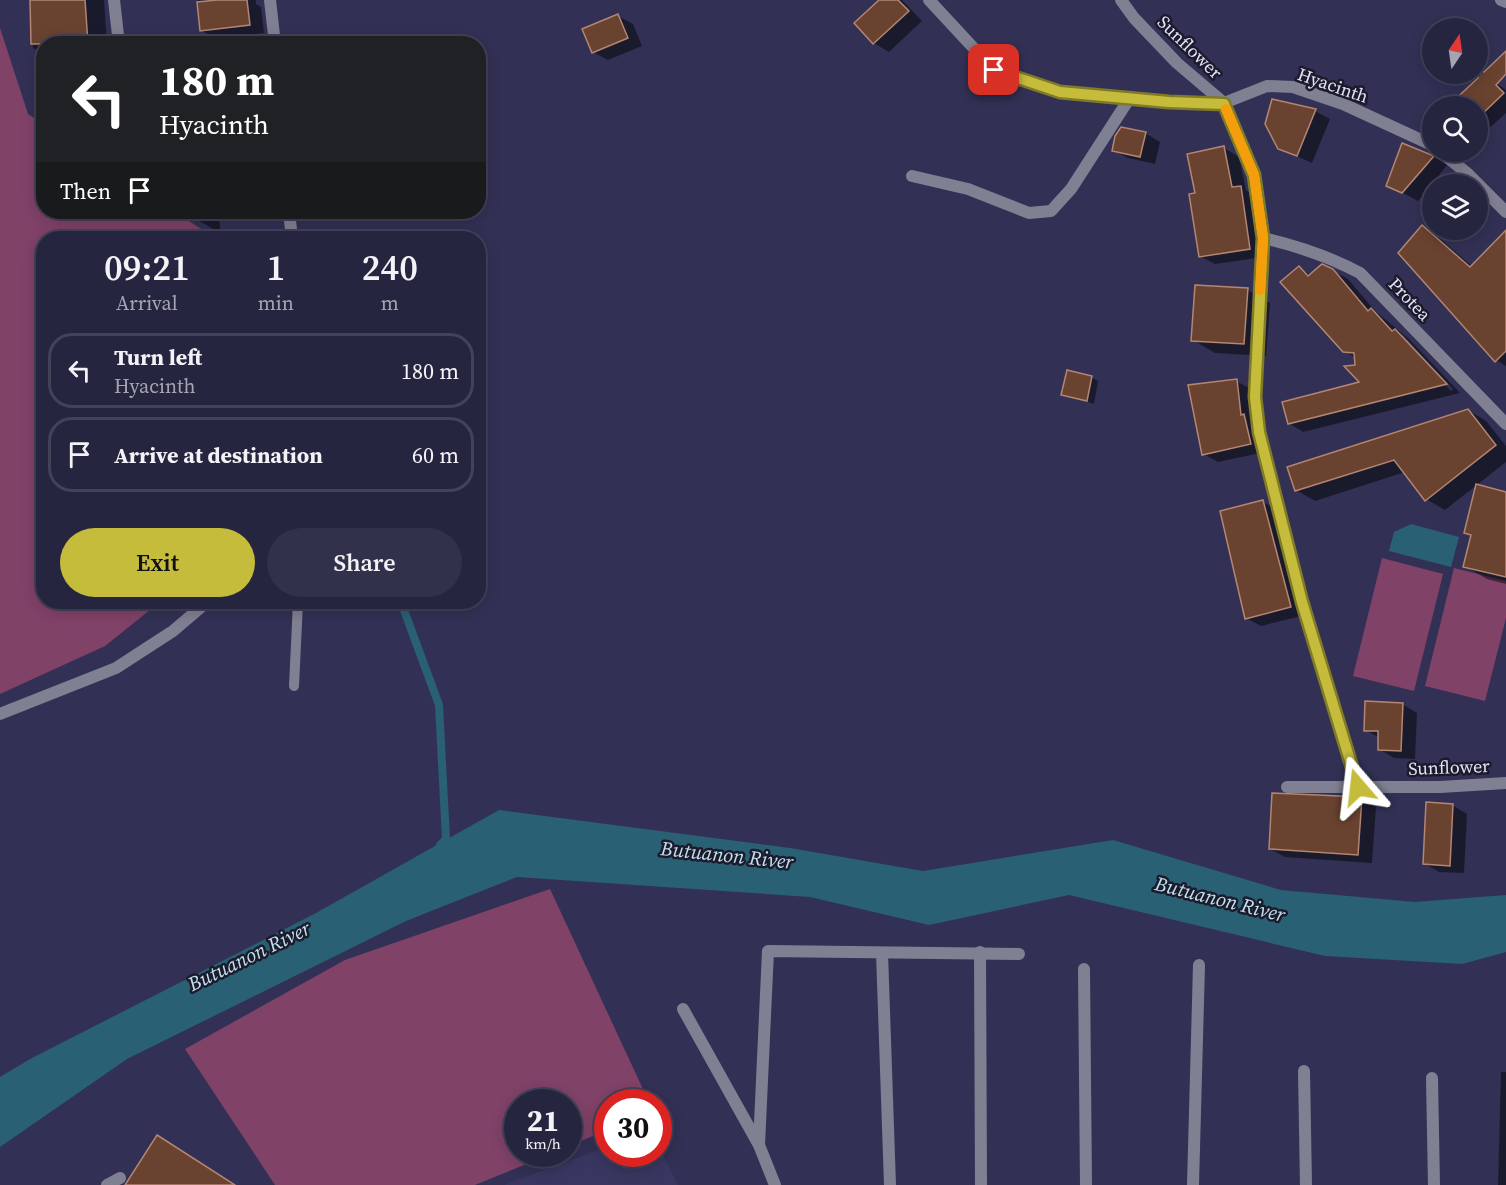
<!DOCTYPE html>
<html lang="en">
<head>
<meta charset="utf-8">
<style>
  :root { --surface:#262540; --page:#32314b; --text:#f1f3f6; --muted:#a4a5b1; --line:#424259; --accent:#c6bc3c }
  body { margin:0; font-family:"Source Serif 4",serif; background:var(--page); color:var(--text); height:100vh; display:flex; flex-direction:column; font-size:22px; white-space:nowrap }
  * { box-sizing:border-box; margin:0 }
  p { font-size:20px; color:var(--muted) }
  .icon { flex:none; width:33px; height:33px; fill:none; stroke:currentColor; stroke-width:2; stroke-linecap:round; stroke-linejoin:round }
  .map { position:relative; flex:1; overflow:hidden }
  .side { position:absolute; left:36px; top:231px; width:450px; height:378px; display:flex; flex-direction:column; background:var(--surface); border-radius:24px; box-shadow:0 3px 15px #0003,0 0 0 2px var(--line) }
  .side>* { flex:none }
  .hud { position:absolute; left:36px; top:36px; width:450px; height:183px; border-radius:24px; box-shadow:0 3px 15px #0003,0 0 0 2px var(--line); background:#202124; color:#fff; overflow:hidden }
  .needle { width:39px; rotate:13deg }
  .tools { position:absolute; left:1422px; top:18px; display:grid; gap:12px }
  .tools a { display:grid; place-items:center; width:66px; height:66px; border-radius:50%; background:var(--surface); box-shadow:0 3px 15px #0003,0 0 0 2px var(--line); font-size:30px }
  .speed { position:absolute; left:504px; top:1089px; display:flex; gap:12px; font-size:30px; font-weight:700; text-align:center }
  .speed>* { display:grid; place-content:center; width:78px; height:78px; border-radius:50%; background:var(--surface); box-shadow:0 3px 15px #0003,0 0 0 2px var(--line); line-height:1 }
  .speed small { font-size:15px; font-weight:400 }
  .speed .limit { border:9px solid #d22; background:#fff; color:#111 }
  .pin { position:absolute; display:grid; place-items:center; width:51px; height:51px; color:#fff; margin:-26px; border-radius:12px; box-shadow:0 3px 9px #0006 }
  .me { position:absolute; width:66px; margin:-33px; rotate:343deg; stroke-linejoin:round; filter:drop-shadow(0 0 4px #0008) }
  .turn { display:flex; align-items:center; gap:21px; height:126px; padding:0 24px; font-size:27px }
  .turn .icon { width:78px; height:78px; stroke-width:2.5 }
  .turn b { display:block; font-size:42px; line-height:51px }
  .then { display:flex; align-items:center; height:57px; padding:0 24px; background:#0003; gap:12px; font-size:22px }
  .eta { display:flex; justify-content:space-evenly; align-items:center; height:102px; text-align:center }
  .eta b { font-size:36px; font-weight:600; line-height:42px }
  .primary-button { display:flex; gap:12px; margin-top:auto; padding:12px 24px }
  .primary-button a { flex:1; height:69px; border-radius:36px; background:var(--accent); color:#111; font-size:24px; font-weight:600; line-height:69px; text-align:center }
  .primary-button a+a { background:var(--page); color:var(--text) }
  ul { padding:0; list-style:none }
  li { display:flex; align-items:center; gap:18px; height:75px; margin:0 12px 9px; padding:0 12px; border:3px solid var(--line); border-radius:24px }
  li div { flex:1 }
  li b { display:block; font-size:22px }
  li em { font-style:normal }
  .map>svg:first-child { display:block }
</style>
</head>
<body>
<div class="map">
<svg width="1506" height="1185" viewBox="0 0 1506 1185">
  <rect width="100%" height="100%" fill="#323155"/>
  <path fill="#393661" d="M 607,1147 L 608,1154 L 658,1154 L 659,1147 L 678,1185 L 504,1185 Z"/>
  <g fill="#814268">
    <path d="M 0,28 L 28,114 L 43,124 L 44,212 L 175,212 L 215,238 L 44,238 L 44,602 L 160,602 L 105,646 L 0,694 Z"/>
    <path d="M 1382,558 L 1443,574 L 1414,691 L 1353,676 Z"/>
    <path d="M 1454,568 L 1506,581 L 1506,618 L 1485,701 L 1425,686 Z"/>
    <path d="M 550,889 L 649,1102 L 608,1102 L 607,1130 L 569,1146 L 568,1102 L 518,1102 L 518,1154 L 551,1154 L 475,1185 L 275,1185 L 185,1049 L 345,960 Z"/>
  </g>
  <g fill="#296074">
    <path d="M 1411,524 L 1459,537 L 1451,567 L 1389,551 L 1394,532 Z"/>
    <path d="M 499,810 L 790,848 L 923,871 L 1113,840 L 1281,890 L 1415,902 L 1506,895 L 1506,952 L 1462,964 L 1325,956 L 1069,895 L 929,925 L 810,897 L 517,877 L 406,921 L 127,1059 L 0,1147 L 0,1077 L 30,1059 L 316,913 Z"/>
  </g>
  <g fill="#0007" fill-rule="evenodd">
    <path d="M 31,0 L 104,0 L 107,44 L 44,44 L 44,54 L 33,48 Z"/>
    <path d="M 198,0 L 256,0 L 256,4 L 261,7 L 264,33 L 216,39 L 201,30 Z"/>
    <path d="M 881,0 L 902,0 L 922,21 L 889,52 L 874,43 L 856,23 Z"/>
    <path d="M 618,16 L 633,24 L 642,46 L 608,60 L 593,52 Z"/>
    <path d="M 1484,74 L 1506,90 L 1506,113 L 1484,133 L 1484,142 L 1478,138 L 1478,106 L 1450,106 Z"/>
    <path d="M 1315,111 L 1330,119 L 1312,163 L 1279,148 Z"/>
    <path d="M 1145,133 L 1160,142 L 1155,164 L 1128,158 L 1113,150 Z"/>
    <path d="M 1224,148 L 1239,157 L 1246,190 L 1255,196 L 1264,257 L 1215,264 L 1200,256 L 1197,195 Z"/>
    <path d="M 1433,156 L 1447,165 L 1418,201 L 1388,185 Z"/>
    <path d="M 184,212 L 218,212 L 221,234 L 208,226 Z"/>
    <path d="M 1423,227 L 1437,236 L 1473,267 L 1506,232 L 1506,366 L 1496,360 Z"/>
    <path d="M 1299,268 L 1311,275 L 1333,271 L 1348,279 L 1375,311 L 1409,339 L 1460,393 L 1303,432 L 1289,423 L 1361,383 L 1356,358 L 1344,351 ZM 1396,332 L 1403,335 L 1453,389 L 1451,391 Z"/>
    <path d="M 1248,290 L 1270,303 L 1266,356 L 1215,353 L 1193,340 Z"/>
    <path d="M 1091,377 L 1098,381 L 1094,404 L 1063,394 Z"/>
    <path d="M 1236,381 L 1251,389 L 1265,452 L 1218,462 L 1203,454 Z"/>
    <path d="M 1468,410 L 1486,421 L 1506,446 L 1506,462 L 1445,510 L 1426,499 L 1405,472 L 1315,501 L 1296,490 Z"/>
    <path d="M 1506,493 L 1506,584 L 1487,579 L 1465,566 L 1472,536 L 1466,533 Z"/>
    <path d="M 1263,502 L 1278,510 L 1305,615 L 1261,626 L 1246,618 Z"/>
    <path d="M 1402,704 L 1417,713 L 1415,759 L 1394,758 L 1379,749 L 1380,738 L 1365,730 Z"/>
    <path d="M 1361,798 L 1376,807 L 1372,863 L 1285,857 L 1270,849 Z"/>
    <path d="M 1452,805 L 1467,814 L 1464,873 L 1439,872 L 1424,863 Z"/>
    <path d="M 1501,1072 L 1506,1072 L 1506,1185 L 1498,1185 Z"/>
  </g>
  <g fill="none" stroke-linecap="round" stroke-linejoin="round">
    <path stroke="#296074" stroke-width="8" d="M 401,602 L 439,705 L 446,839 L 440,845"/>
  </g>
  <g fill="#6a4230" stroke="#b48672" stroke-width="1.5">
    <path d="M 30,0 L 85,0 L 88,44 L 31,44 Z"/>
    <path d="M 217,0 L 247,0 L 250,25 L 200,31 L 197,2 Z"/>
    <path d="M 879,0 L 898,0 L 909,11 L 873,44 L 854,23 Z"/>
    <path d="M 618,14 L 628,38 L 592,53 L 582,29 Z"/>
    <path d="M 1506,51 L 1506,74 L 1496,85 L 1504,93 L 1478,118 L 1478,106 L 1448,106 L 1478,78 L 1478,66 L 1484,72 Z"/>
    <path d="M 1272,99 L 1316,109 L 1297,156 L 1278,149 L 1265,124 Z"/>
    <path d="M 1121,127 L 1146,132 L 1140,157 L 1112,151 L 1115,136 Z"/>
    <path d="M 1402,143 L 1434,156 L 1402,193 L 1386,186 Z"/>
    <path d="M 1224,146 L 1232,187 L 1241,186 L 1250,249 L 1199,257 L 1189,194 L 1195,193 L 1187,154 Z"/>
    <path d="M 1422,225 L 1470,267 L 1506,230 L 1506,351 L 1495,362 L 1398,253 Z"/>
    <path d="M 1322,264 L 1333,269 L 1368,311 L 1371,308 L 1392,331 L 1395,329 L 1447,384 L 1288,424 L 1282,402 L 1359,382 L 1344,366 L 1355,365 L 1354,353 L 1343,352 L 1280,282 L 1299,266 L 1308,276 Z"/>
    <path d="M 1195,285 L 1248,288 L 1244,344 L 1191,341 Z"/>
    <path d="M 1067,370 L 1092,376 L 1087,401 L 1061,395 Z"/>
    <path d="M 1237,379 L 1241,415 L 1244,414 L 1251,444 L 1202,455 L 1188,385 Z"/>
    <path d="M 1468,409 L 1496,445 L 1425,501 L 1394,460 L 1295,491 L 1287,467 Z"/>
    <path d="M 1476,484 L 1506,492 L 1506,577 L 1463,567 L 1471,535 L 1464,533 Z"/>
    <path d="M 1263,500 L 1291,607 L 1245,619 L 1220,511 Z"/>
    <path d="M 1365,701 L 1403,703 L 1401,751 L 1378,750 L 1378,731 L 1364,731 Z"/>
    <path d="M 1272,793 L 1362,797 L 1358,855 L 1269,849 Z"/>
    <path d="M 1426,802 L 1453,804 L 1450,866 L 1423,864 Z"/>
    <path d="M 157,1135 L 235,1185 L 125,1185 Z"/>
  </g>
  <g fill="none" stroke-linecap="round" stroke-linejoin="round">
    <path stroke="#808093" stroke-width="10" d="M 294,686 L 298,602"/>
    <g stroke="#808093" stroke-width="12">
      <path d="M 114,0 L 119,44"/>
      <path d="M 929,0 L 994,70 L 1060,92 L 1169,102 L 1224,103 L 1267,86 L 1293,87 L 1343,104 L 1432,145"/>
      <path d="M 1121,0 L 1134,18 L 1177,63 L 1224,103 L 1254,175 L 1263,238 L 1255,397 L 1259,432 L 1302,602 L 1358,787"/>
      <path d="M 1501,0 L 1506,2"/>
      <path d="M 1441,152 L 1468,174 L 1506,212"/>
      <path d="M 912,176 L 968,189 L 1029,213 L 1051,211 L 1071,189 L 1129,99"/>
      <path d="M 1263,238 C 1298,246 1328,256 1360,273 L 1506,424"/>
      <path d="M 1287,787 L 1440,787 L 1506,783"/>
      <path d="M 980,952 L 981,1185"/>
      <path d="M 882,953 L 890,1185"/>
      <path d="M 1084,969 L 1086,1185"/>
      <path d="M 683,1009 L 759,1145 L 775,1185"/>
      <path d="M 1304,1071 L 1306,1185"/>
      <path d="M 1432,1078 L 1434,1185"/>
      <path d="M 759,1145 L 768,951 L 1019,954"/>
      <path d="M 107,1185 L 120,1178"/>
      <path d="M 1193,1185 L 1199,965"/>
    </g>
    <g stroke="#808093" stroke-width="12">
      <path d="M 270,0 L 275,44"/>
      <path d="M 289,212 L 292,238"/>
      <path d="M 0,714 L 116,668 L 173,631 L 207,602"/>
    </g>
  </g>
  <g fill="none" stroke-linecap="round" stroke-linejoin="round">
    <g stroke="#817a27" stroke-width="15">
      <path id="route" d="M 994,70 L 1060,92 L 1169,102 L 1224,104 L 1254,175 L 1263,238 L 1255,397 L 1259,432 L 1302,602 L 1358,787"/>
    </g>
    <use href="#route" stroke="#c6bc3c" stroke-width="10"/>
    <path stroke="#f59e0b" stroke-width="10" d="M 1226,109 L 1254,175 L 1263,238 L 1260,290"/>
  </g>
  <g text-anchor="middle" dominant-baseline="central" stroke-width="5" stroke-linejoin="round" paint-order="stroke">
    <g font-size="18" fill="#e2e3fa" stroke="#1c1b2c">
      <text transform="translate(1190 47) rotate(44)">Sunflower</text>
      <text transform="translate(1333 85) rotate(19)">Hyacinth</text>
      <text transform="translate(1410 299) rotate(46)">Protea</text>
      <text transform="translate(1449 767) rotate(-2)">Sunflower</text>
    </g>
    <g font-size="20" font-style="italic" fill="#c2e2f0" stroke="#1c1b2c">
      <text transform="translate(727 855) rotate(6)">Butuanon River</text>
      <text transform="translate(1220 899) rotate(14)">Butuanon River</text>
      <text transform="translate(249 956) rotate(-26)">Butuanon River</text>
    </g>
  </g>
</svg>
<div class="tools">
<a><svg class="needle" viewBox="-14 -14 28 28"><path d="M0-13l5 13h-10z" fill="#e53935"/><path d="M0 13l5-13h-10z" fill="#a4a5b1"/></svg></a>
<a><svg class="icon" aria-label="search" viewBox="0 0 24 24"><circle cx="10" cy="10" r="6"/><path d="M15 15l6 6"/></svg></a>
<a><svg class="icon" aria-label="layers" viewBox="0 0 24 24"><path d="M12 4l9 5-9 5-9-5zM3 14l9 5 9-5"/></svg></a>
</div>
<div class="speed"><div>21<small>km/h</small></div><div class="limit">30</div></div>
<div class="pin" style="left:994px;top:70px;background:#d93025"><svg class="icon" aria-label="arrive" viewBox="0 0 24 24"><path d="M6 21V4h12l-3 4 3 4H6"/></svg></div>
<svg class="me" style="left:1358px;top:787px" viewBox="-20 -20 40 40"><path d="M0-17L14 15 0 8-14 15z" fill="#c6bc3c" stroke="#fff" stroke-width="4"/></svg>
<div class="hud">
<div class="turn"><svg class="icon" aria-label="left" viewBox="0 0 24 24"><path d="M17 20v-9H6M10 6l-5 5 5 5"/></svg><div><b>180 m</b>Hyacinth</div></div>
<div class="then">Then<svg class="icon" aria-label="arrive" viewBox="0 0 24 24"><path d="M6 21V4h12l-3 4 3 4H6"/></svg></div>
</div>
<section class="side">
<div class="eta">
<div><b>09:21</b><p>Arrival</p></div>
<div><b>1</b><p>min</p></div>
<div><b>240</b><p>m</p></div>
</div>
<ul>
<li><svg class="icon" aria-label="left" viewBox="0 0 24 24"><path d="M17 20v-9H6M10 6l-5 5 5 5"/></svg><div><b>Turn left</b><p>Hyacinth</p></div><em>180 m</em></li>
<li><svg class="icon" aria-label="arrive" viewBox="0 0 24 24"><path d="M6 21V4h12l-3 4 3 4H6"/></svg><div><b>Arrive at destination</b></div><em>60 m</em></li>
</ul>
<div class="primary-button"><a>Exit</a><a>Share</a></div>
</section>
</div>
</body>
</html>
